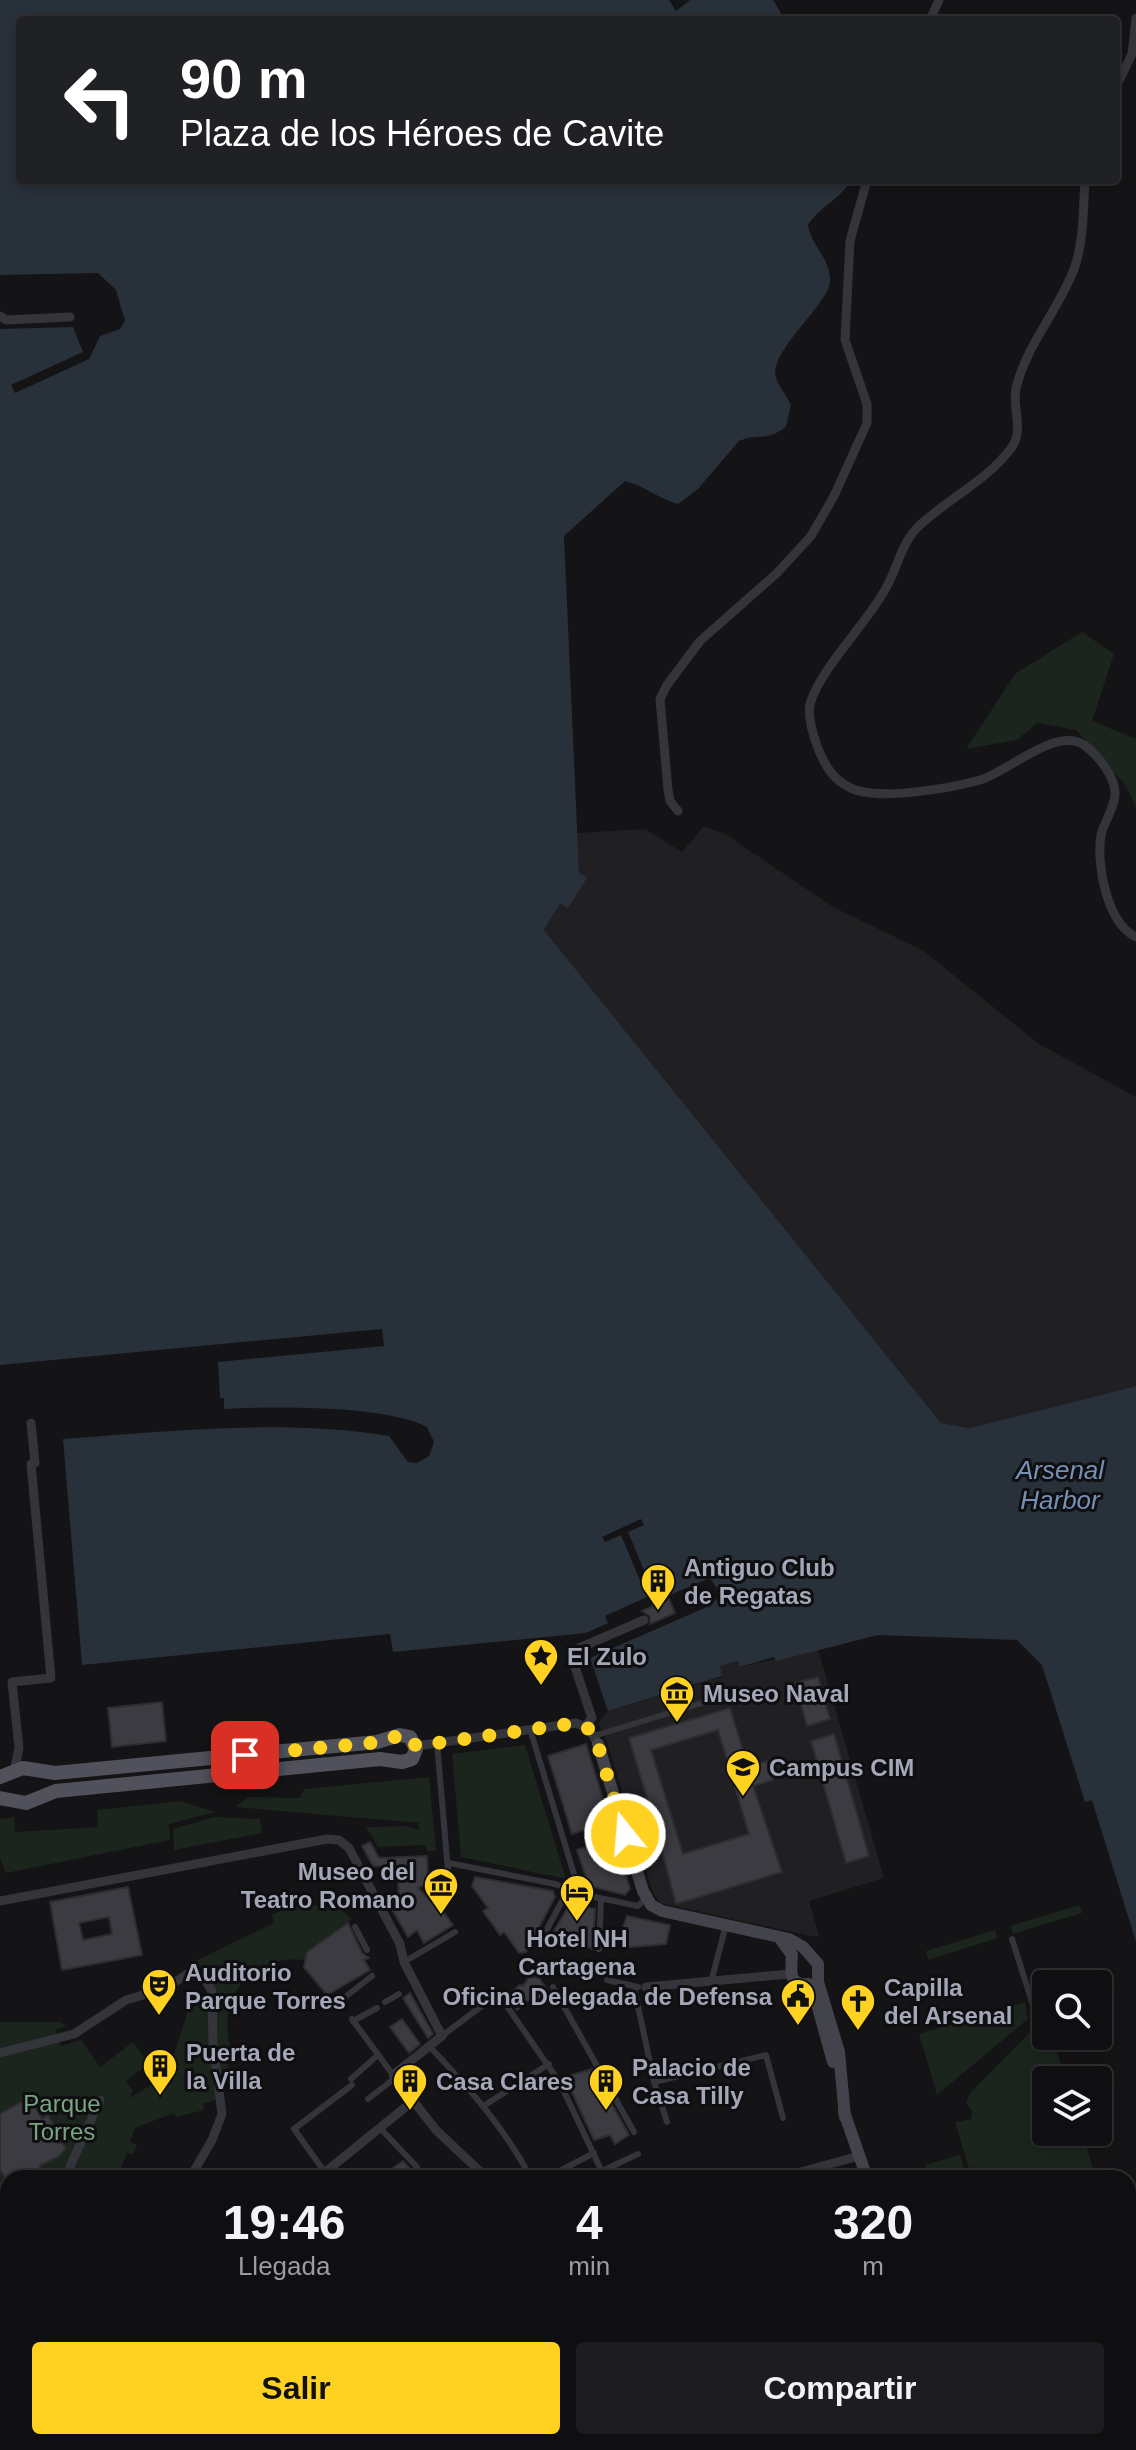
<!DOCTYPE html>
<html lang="es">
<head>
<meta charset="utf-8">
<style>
  :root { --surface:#0f0e10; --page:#1d1c1e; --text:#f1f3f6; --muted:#9b9c9f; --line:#2f2e30; --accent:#ffd222 }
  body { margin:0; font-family:Helvetica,sans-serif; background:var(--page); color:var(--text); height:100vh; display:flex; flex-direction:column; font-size:30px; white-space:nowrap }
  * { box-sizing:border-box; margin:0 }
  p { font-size:26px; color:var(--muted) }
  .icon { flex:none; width:44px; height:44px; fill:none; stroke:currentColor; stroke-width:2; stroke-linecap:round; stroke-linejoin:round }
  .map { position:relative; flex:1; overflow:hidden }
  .sheet { position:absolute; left:0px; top:2170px; width:1136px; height:280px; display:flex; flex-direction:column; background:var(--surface); border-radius:24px 24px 0 0; box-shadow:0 4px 12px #0003,0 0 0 2px var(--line) }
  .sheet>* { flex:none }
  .banner { position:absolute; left:16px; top:16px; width:1104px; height:168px; border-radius:8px; box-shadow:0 4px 12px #0003,0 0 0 2px var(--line); background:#202124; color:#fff; overflow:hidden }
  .controls { position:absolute; left:1032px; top:1970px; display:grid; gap:16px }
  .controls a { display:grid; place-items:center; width:80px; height:80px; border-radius:8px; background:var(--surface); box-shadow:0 4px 12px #0003,0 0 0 2px var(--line); font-size:40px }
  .pin { position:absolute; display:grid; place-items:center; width:68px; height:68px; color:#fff; margin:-34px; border-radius:16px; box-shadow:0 4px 12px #0006 }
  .me { position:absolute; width:88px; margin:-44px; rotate:343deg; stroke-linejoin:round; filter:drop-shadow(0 0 6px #0008) }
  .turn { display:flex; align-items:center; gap:28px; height:168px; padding:0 32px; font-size:36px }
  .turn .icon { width:104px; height:104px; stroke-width:2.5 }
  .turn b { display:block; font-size:56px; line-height:68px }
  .eta { display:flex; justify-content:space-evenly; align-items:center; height:136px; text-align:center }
  .eta b { font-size:48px; font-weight:700; line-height:56px }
  .button { display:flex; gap:16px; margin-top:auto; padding:16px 32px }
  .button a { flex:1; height:92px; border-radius:8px; background:var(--accent); color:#111; font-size:32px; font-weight:700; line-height:92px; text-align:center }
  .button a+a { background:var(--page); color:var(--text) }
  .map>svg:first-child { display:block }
</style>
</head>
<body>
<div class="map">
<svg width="1136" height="2450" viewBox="0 0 1136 2450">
  <rect width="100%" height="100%" fill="#141315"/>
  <g fill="#201f22">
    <path d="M 704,826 L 725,834 L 835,908 L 924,951 L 1039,1044 L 1136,1097 L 1136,1386 L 969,1428 L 941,1423 L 544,930 L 560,904 L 567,908 L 586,878 L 579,872 L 577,833 L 645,829 L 682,852 Z"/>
    <path d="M 818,1649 L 884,1878 L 809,1901 L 819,1936 L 816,1937 L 660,1903 L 653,1893 L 607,1742 L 598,1723 L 608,1711 L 722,1677 L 719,1666 L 739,1661 L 741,1667 Z"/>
  </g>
  <g fill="#1b241d">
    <path d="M 1082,632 L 1114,654 L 1092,721 L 1136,739 L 1136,807 L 1125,785 L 1076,730 L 1037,723 L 1017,740 L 966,749 L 1015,674 Z"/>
    <path d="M 525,1745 L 566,1879 L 461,1857 L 452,1754 Z"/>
    <path d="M 429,1777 L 436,1851 L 427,1851 L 426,1845 L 378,1847 L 366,1827 L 407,1826 L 419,1830 L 419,1823 L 235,1807 L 248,1797 L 300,1798 L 304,1789 Z"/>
    <path d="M 181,1801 L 215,1812 L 169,1824 L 170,1840 L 6,1873 L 0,1858 L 0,1819 L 14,1817 L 15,1832 L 98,1827 L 97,1810 Z"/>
    <path d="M 215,1817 L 260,1819 L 262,1833 L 174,1850 L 173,1829 Z"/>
    <path d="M 311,1905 L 339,1908 L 352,1919 L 307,1952 L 305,1960 C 246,1954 214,2002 233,2056 L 226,2061 L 233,2075 L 224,2081 L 213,2083 L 216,2100 L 203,2104 L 204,2110 L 176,2117 L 174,2113 L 135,2128 L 130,2142 L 137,2145 L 133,2154 L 127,2153 L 117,2178 L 8,2178 L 8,2243 L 0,2244 L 0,2022 L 61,2022 L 66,2026 L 56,2030 L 61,2046 L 81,2040 L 100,2067 L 133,2042 L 149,2063 L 126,2081 L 133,2090 L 129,2098 L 158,2081 L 164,2089 L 172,2083 L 176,2059 L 173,2057 L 189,2008 L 203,2004 C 212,1992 206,1987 198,1977 L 189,1977 L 187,1965 L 274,1923 L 272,1915 L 292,1906 Z"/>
    <path d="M 1079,1905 L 1082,1913 L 1013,1934 L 1010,1926 Z"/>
    <path d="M 995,1930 L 998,1938 L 928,1960 L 926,1951 Z"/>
    <path d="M 1025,2002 L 1028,2019 L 937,2095 L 919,2034 Z"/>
    <path d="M 1034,2028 L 1046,2028 L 1046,2036 L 1052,2036 L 1066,2080 L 1046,2080 L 1046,2132 L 1082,2132 L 1096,2178 L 972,2178 L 955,2122 L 971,2119 L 972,2112 L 966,2102 L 970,2093 Z"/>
    <path d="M 960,2155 L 967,2178 L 929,2178 L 925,2165 Z"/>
    <path d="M 569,2442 L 652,2442 L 657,2450 L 558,2450 Z"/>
  </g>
  <path fill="#28303a" d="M 0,0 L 669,0 L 676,11 L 690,0 L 773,0 L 785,20 L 20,20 L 20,180 L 851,180 C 840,200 820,206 808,225 C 811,246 831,258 830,282 C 828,305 768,352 776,378 C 779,387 787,396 791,405 L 786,427 C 764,443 760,432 739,441 L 698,489 L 678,504 C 657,498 645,486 625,481 L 564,536 L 579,872 L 587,878 L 568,908 L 560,904 L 544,930 L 941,1423 L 969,1428 L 1136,1386 L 1136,1942 L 1092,1800 L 1085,1802 L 1042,1665 L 1017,1640 L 878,1635 L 776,1661 L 774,1657 L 740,1667 L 738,1661 L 720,1666 L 722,1676 L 608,1711 L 590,1658 L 709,1606 L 721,1595 L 710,1578 L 670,1595 L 665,1584 L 652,1589 L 628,1532 L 644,1525 L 641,1519 L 602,1537 L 605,1542 L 621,1535 L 647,1597 L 605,1616 L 608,1623 L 586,1633 L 393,1652 L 390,1634 L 82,1665 L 63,1439 C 171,1431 282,1419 389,1436 L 408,1462 L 417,1463 L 429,1456 L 434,1442 L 427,1427 C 386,1405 273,1406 224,1409 L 224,1398 L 220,1398 L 218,1362 L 384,1346 L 382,1329 L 0,1365 L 0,329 L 73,327 L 83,352 L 11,385 L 15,393 L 89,359 L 100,336 L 120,329 L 125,321 L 116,290 L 98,273 L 0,275 Z"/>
  <g fill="#3b3b41" stroke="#2e2d32" stroke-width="2" fill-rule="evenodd">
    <path d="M 669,1599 L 675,1613 L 650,1624 L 650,1616 L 642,1611 Z"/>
    <path d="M 818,1677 L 830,1719 L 807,1726 L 795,1683 Z"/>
    <path d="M 162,1702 L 166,1741 L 112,1747 L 108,1708 Z"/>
    <path d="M 730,1708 L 748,1767 L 767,1761 L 773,1780 L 753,1786 L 782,1872 L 676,1904 L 653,1817 L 636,1822 L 630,1803 L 647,1798 L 629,1738 ZM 718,1730 L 749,1834 L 683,1854 L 651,1750 Z"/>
    <path d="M 834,1734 L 869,1856 L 846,1863 L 811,1741 Z"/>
    <path d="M 586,1744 L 610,1822 L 572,1834 L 548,1756 Z"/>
    <path d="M 615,1839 L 630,1889 L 625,1895 L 589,1886 L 577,1850 Z"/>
    <path d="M 370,1842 L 379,1858 L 427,1856 L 428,1883 L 418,1888 L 431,1902 L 434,1899 L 453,1925 L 424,1943 L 417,1930 L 408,1937 L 393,1911 L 399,1908 L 398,1867 L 373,1866 L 362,1846 Z"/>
    <path d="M 475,1877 L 553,1891 L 555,1897 L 526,1952 L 519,1953 L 504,1932 L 500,1935 L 483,1911 L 488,1908 L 472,1886 Z"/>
    <path d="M 128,1887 L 142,1955 L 62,1970 L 50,1902 ZM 109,1917 L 112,1934 L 83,1940 L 79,1923 Z"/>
    <path d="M 570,1904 L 595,1909 L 593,1949 L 551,1936 Z"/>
    <path d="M 627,1916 L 670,1925 L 666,1944 L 622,1948 L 621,1933 Z"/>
    <path d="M 348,1923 L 362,1953 L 369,1958 L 364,1960 L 370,1970 L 327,1995 L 304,1967 L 307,1952 Z"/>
    <path d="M 529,1977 L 539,1978 L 548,1991 L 534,2005 L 529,2000 L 517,2010 L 511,2001 L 512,1991 L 520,1985 L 523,1986 Z"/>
    <path d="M 410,1993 L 433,2034 L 428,2038 L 403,1998 Z"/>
    <path d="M 402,2019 L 420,2044 L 409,2053 L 390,2027 Z"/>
    <path d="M 592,2069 L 629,2135 L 615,2144 L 610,2135 L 594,2140 L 565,2077 Z"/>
    <path d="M 34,2095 L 37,2104 L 35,2106 L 42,2119 L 48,2115 L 53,2124 L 48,2127 L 59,2143 L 61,2142 L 66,2148 L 59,2156 L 39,2166 L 45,2174 L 39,2178 L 5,2178 L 0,2170 L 0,2114 Z"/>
    <path d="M 403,2161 L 413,2172 L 419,2173 L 422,2178 L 394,2178 L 388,2171 Z"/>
  </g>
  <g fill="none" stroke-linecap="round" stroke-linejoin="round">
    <g stroke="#34343b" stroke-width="6">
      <path d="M 530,1729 L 580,1894"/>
      <path d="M 594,1736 L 728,1695"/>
      <path d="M 437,1743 L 448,1871"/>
      <path d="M 449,1863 L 555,1884 L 580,1894 L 638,1906 L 646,1898"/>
      <path d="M 355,1927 L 367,1950"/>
      <path d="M 546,1931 L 568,1890"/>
      <path d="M 1012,1939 L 1033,2005 L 1041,2016"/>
      <path d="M 599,1949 L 601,1899"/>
      <path d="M 404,1962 L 455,1932"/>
      <path d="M 607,1980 L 638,1987"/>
      <path d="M 711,1982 L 726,1925"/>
      <path d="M 553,1987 L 634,2132"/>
      <path d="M 634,1987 L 654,2082 L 667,2122"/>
      <path d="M 344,1998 L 372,1976"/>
      <path d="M 502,1999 L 560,2083 L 605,2178"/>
      <path d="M 385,2002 L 399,1994"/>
      <path d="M 352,2019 L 393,2075"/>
      <path d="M 353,2021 L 377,2008"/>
      <path d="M 442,2036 L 491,1999"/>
      <path d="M 429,2046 C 469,2088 504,2127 531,2178"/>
      <path d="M 351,2079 L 378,2055"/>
      <path d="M 654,2082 L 766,2055 L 783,2118"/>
      <path d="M 368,2099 L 395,2078"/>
      <path d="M 485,2105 L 549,2064"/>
      <path d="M 380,2128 L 417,2167"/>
      <path d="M 602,2171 L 638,2154"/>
      <path d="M 329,2178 L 294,2129 L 352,2085"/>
      <path d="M 546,2178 L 594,2153"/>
      <path d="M 4,2439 L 13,2450"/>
      <path d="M 392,2442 L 395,2450"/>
      <path d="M 754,2442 L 764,2450"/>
      <path d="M 427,2450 L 444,2442"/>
      <path d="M 742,2450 L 745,2442"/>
      <path d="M 772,2450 L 782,2442"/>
      <path d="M 859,2450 L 867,2442"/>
    </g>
    <g stroke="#34343b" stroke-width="9">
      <path d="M 930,20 L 939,0"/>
      <path d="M 1116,87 L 1132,54 L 1136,18"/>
      <path d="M 1085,180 C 1083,209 1084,242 1074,269 C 1058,311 1027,344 1016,388 C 1012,407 1024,430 1012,447 C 988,480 949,498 920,525 C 901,542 898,567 886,588 C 868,622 820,669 810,704 C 807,718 814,738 819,751 C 826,767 833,779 849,787 C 875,802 951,788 980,780 C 1008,772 1056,726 1084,745 C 1098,755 1116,777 1115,795 C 1114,809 1104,822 1101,835 C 1096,865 1107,923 1136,937"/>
      <path d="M 0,316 L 6,320 L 70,317"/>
      <path d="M 678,811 L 670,801 L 668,790 L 660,699 L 667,685 L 700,641 L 777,573 L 811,536 L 834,496 L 867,423 L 867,404 L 845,340 L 850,241 L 867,180"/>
      <path d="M 585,1726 L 592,1718 L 570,1652 L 644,1620"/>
      <path d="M 416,1746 L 576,1723 L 589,1729 L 598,1744"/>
      <path d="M 14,1772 L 19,1748 L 12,1682 L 51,1678 L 31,1464 L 35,1463 L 31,1423"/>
      <path d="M 0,1901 L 327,1839 L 339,1840 L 349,1848 L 400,1944 L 404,1962 L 442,2036 L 393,2075 L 436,2130 L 487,2178"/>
      <path d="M 646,1987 L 790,1974"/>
      <path d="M 0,2053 L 74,2034 L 126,2000 L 164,1989 L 189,1973 L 202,1975 L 212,1991 L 213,2044 L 222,2114 L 212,2140 L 190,2178"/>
      <path d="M 65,2178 L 100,2100"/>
      <path d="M 318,2178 L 413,2101"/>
      <path d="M 779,2178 L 859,2156"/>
      <path d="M 0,2209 L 8,2208"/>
      <path d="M 58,2442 L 65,2450"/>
      <path d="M 198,2450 L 207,2442"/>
    </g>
    <g stroke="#34343b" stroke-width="11">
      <path d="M 0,2375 L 8,2384"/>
      <path d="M 41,2450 L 51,2442"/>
    </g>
    <g stroke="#42434b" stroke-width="12">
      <path d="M 598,1744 L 643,1891 L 651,1905 L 662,1911 L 789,1939 L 803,1947 L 818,1964 L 818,1982 L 839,2052 L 845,2117"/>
      <path d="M 781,1940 L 792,1955 C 791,1970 788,1986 808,1984"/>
      <path d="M 804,1984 L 817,2004 L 833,2062"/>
      <path d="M 844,2112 L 867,2178"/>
      <path d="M 958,2442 L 960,2450"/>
    </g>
    <path stroke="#50515a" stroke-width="14" d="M 0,1777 L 23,1768 L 55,1773 L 377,1742 L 400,1735 L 410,1737 L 416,1749 L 412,1759 L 402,1762 L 380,1759 L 56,1791 L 26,1803 L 0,1798"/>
  </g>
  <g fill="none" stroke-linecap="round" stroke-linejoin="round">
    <path stroke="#ffd222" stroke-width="14" stroke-dasharray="0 25.2" d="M 245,1755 L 382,1742 L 400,1735 L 410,1737 L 416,1746 L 576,1723 L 589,1729 L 596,1739 L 625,1834"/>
  </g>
  <defs>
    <g id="building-pin" transform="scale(1.8)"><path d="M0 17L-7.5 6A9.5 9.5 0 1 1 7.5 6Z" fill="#ffd222" stroke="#0f0e10"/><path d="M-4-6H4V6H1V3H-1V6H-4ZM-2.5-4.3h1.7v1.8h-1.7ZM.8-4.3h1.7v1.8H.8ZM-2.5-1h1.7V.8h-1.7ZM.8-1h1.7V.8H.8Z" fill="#111"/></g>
    <g id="sight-pin" transform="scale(1.8)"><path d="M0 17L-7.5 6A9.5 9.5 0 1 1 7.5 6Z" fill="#ffd222" stroke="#0f0e10"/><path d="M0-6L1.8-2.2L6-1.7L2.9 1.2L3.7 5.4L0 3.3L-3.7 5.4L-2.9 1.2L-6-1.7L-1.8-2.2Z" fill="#111"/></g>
    <g id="museum-pin" transform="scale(1.8)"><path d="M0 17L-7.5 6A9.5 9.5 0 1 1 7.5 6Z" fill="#ffd222" stroke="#0f0e10"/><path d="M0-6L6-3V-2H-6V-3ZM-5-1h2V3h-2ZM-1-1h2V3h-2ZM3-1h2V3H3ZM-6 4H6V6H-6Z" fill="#111"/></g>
    <g id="university-pin" transform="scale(1.8)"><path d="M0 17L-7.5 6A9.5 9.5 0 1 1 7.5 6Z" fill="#ffd222" stroke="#0f0e10"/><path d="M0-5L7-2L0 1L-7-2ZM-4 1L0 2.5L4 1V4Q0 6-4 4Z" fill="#111"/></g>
    <g id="hotel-pin" transform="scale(1.8)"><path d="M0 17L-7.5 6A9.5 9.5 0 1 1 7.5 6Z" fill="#ffd222" stroke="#0f0e10"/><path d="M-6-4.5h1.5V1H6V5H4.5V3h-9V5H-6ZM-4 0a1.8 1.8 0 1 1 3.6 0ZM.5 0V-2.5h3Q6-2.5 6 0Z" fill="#111"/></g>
    <g id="theatre-pin" transform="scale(1.8)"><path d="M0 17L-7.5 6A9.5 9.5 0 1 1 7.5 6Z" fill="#ffd222" stroke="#0f0e10"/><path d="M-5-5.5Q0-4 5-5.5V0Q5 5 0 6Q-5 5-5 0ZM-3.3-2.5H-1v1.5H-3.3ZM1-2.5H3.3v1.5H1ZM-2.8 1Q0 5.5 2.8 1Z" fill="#111"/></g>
    <g id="civic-pin" transform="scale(1.8)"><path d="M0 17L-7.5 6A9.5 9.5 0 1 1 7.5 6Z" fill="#ffd222" stroke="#0f0e10"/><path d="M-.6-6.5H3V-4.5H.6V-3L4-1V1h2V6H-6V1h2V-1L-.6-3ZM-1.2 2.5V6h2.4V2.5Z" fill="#111"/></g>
    <g id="church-pin" transform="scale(1.8)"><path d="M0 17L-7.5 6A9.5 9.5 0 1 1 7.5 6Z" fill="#ffd222" stroke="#0f0e10"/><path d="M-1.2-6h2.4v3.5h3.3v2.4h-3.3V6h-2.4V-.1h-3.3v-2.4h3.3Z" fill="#111"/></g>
  </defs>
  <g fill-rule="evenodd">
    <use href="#building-pin" x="658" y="1581"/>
    <use href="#sight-pin" x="541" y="1656"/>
    <use href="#museum-pin" x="677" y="1693"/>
    <use href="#university-pin" x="743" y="1767"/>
    <use href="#museum-pin" x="441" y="1885"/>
    <use href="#hotel-pin" x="577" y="1892"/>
    <use href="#theatre-pin" x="159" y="1986"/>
    <use href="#civic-pin" x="798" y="1996"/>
    <use href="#church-pin" x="858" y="2001"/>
    <use href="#building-pin" x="160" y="2066"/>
    <use href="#building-pin" x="410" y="2081"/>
    <use href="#building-pin" x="606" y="2081"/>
  </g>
  <g text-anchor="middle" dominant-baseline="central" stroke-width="6" stroke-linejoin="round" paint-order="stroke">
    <g font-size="24" font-weight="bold" fill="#a4a7b7" stroke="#0f0e10" text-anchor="start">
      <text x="684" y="1567">Antiguo Club<tspan x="684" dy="28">de Regatas</tspan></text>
      <text x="567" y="1656">El Zulo</text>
      <text x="703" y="1693">Museo Naval</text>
      <text x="769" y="1767">Campus CIM</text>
      <text x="415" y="1871" text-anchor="end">Museo del<tspan x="415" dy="28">Teatro Romano</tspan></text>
      <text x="577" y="1938" text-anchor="middle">Hotel NH<tspan x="577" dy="28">Cartagena</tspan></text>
      <text x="185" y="1972">Auditorio<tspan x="185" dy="28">Parque Torres</tspan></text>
      <text x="884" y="1987">Capilla<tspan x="884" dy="28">del Arsenal</tspan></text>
      <text x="772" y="1996" text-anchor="end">Oficina Delegada de Defensa</text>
      <text x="186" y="2052">Puerta de<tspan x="186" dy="28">la Villa</tspan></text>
      <text x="632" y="2067">Palacio de<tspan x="632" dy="28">Casa Tilly</tspan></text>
      <text x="436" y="2081">Casa Clares</text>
    </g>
    <g font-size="24" fill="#79a481" stroke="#0f0e10">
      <text x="62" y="2103">Parque<tspan x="62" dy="28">Torres</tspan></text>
    </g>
    <g font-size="26" font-style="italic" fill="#7790b6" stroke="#0f0e10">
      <text x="1060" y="1470">Arsenal<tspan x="1060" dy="30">Harbor</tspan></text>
    </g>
  </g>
</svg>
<div class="controls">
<a><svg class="icon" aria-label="search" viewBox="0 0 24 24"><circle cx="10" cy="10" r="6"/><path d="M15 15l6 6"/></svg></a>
<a><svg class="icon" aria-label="layers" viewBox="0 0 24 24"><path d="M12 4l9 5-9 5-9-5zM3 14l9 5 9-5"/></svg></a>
</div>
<div class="pin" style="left:245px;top:1755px;background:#d93025"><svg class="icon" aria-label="arrive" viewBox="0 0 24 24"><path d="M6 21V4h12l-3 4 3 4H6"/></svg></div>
<svg class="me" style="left:625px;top:1834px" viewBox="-20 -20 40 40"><circle r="17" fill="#ffd222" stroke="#fff" stroke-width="3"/><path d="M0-11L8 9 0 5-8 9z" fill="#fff"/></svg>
<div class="banner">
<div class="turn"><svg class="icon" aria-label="left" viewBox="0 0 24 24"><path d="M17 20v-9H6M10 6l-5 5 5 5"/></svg><div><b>90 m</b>Plaza de los Héroes de Cavite</div></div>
</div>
<section class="sheet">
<div class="eta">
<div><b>19:46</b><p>Llegada</p></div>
<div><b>4</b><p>min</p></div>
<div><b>320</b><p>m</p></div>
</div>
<div class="button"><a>Salir</a><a>Compartir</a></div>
</section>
</div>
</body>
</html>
